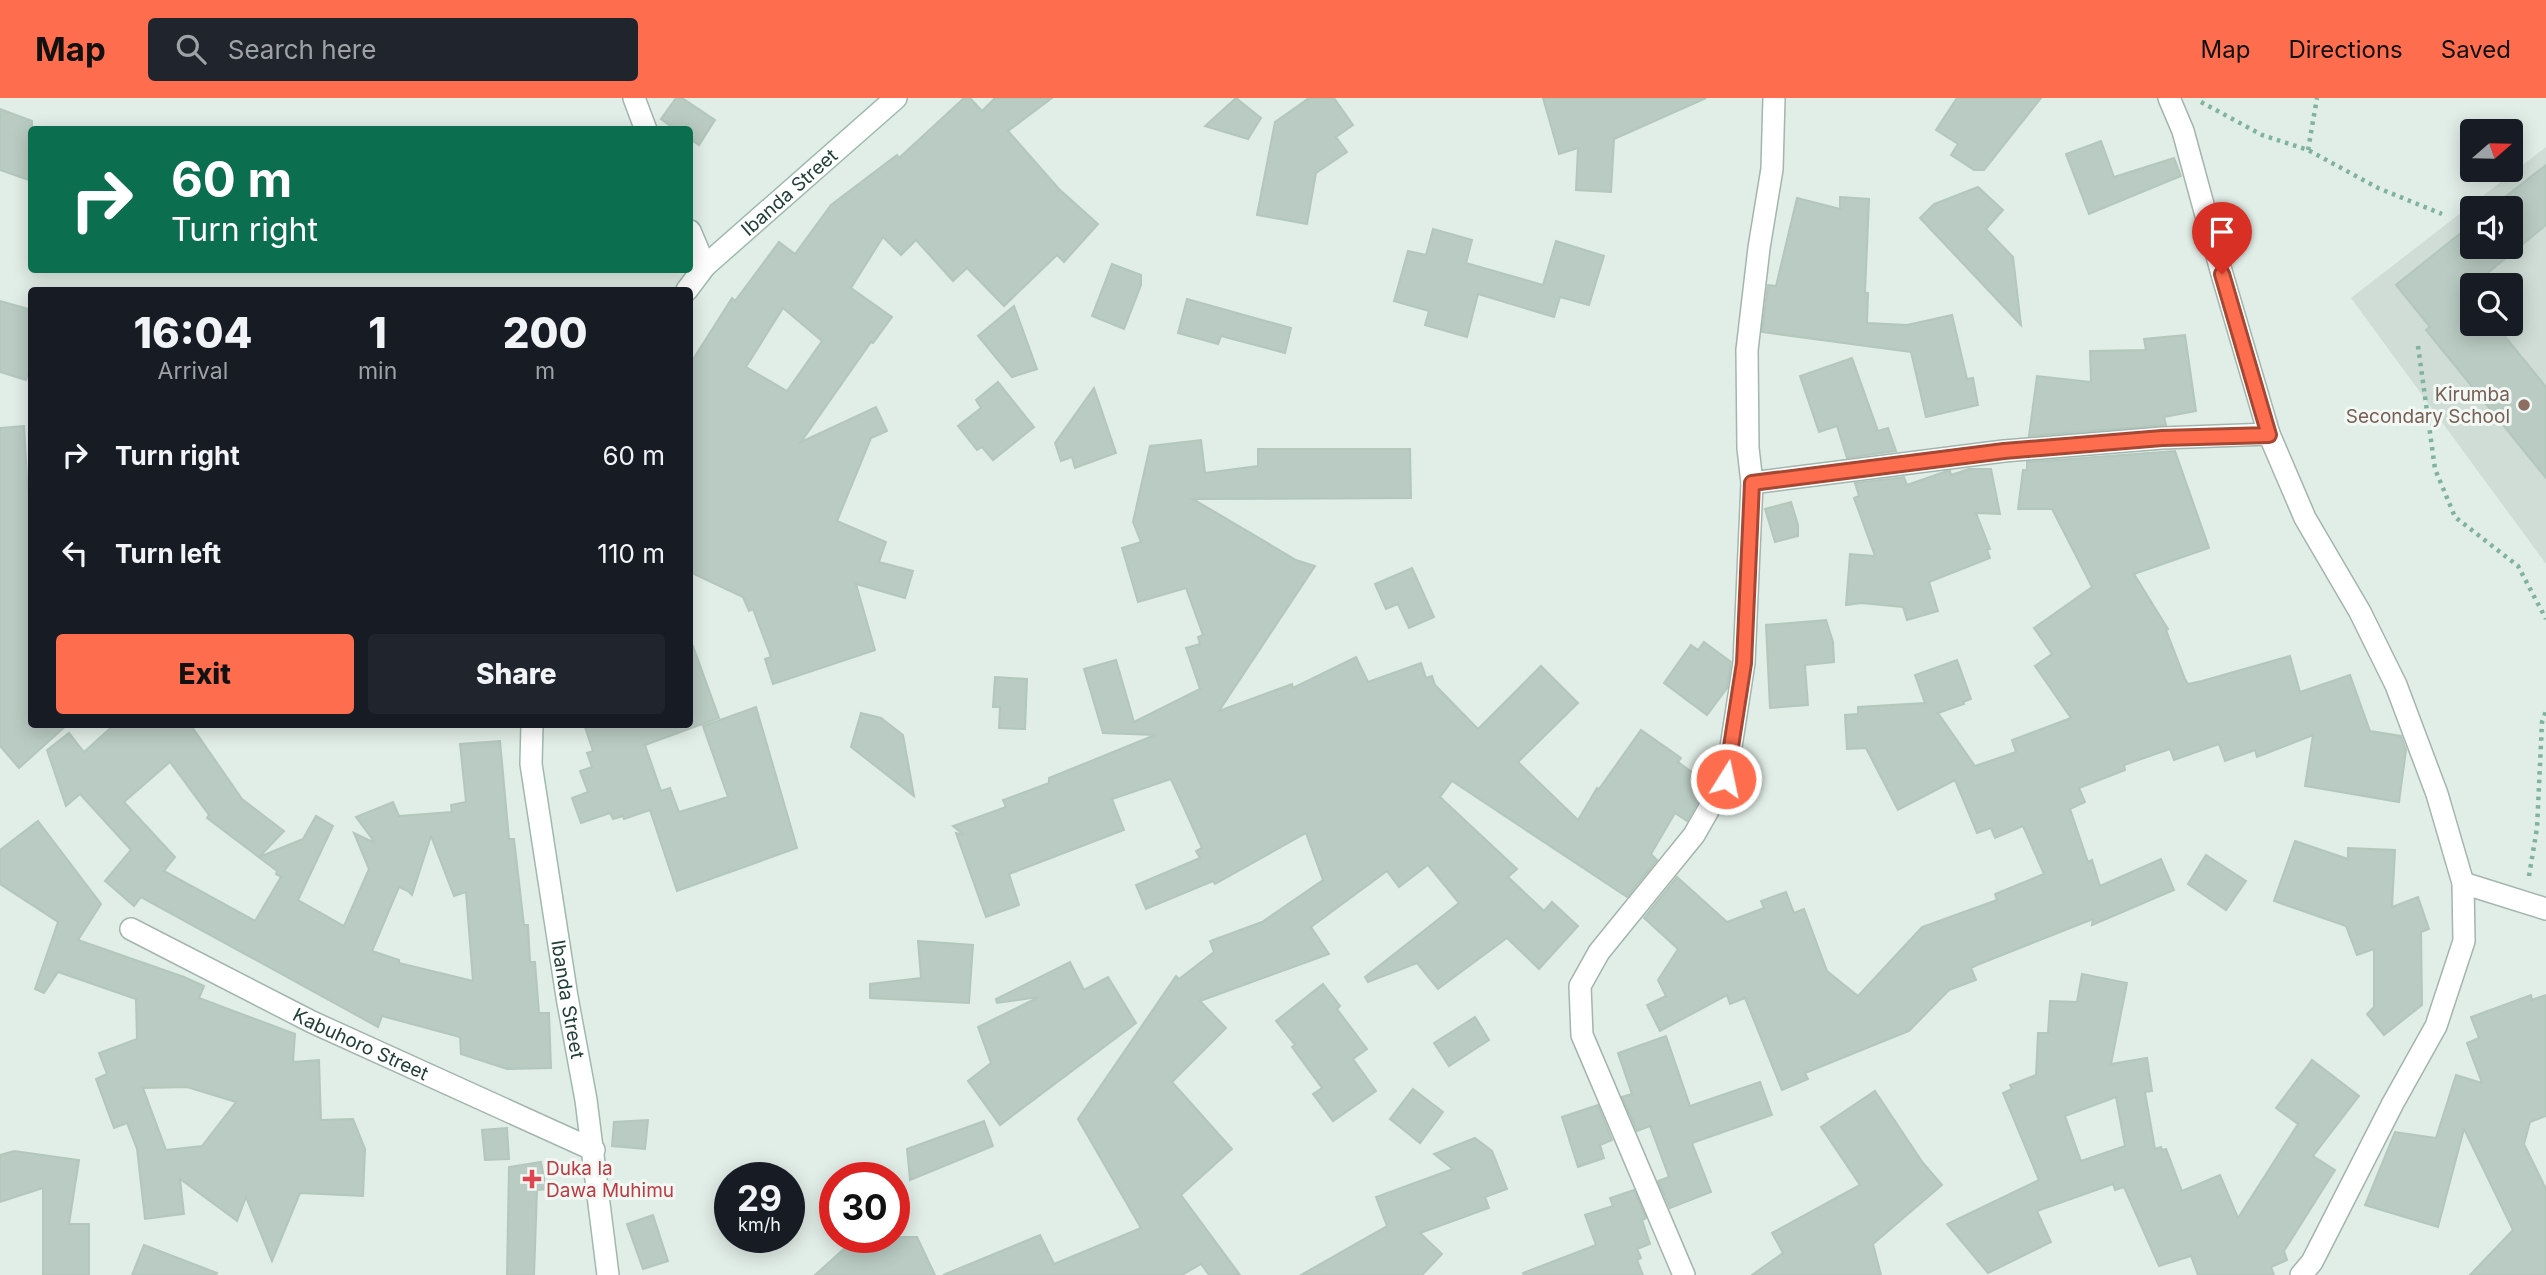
<!DOCTYPE html>
<html lang="en">
<head>
<meta charset="utf-8">
<style>
  :root { --surface:#171b24; --page:#20242c; --text:#f1f3f6; --muted:#9ea1a6; --accent:#fe6e4e }
  body { margin:0; font-family:Inter,sans-serif; background:var(--page); color:var(--text); height:100vh; display:flex; flex-direction:column; font-size:26px; white-space:nowrap }
  * { box-sizing:border-box; margin:0 }
  p { font-size:23px; color:var(--muted) }
  .icon { flex:none; width:38px; height:38px; fill:none; stroke:currentColor; stroke-width:2; stroke-linecap:round; stroke-linejoin:round }
  .map { position:relative; flex:1; overflow:hidden }
  .side { position:absolute; left:28px; top:189px; width:665px; height:441px; display:flex; flex-direction:column; background:var(--surface); border-radius:7px; box-shadow:0 4px 18px #0003 }
  .side>* { flex:none }
  .hud { position:absolute; left:28px; top:28px; width:665px; height:147px; border-radius:7px; box-shadow:0 4px 18px #0003; background:#0b6e4f; color:#fff; overflow:hidden }
  .needle { width:46px; rotate:70deg }
  .controls { position:absolute; left:2460px; top:21px; display:grid; gap:14px }
  .controls a { display:grid; place-items:center; width:63px; height:63px; border-radius:7px; background:var(--surface); box-shadow:0 4px 18px #0003; font-size:35px }
  .speed { position:absolute; left:714px; top:1064px; display:flex; gap:14px; font-size:35px; font-weight:700; text-align:center }
  .speed>* { display:grid; place-content:center; width:91px; height:91px; border-radius:50%; background:var(--surface); box-shadow:0 4px 18px #0003; line-height:1 }
  .speed small { font-size:18px; font-weight:400 }
  .speed .limit { border:10px solid #d22; background:#fff; color:#111 }
  .pin { position:absolute; display:grid; place-items:center; width:60px; height:60px; color:#fff; margin:-72px -30px; border-radius:50% 50% 50% 0; rotate:-45deg; box-shadow:0 0 7px #0007 }
  .pin .icon { rotate:45deg }
  .me { position:absolute; width:77px; margin:-38px; rotate:10deg; stroke-linejoin:round; filter:drop-shadow(0 0 5px #0008) }
  .turn { display:flex; align-items:center; gap:24px; height:147px; padding:0 28px; font-size:32px }
  .turn .icon { width:91px; height:91px; stroke-width:2.5 }
  .turn b { display:block; font-size:49px; line-height:60px }
  .eta { display:flex; justify-content:space-evenly; align-items:center; height:119px; text-align:center }
  .eta b { font-size:42px; font-weight:800; line-height:49px }
  .primary-button { display:flex; gap:14px; margin-top:auto; padding:14px 28px }
  .primary-button a { flex:1; height:80px; border-radius:7px; background:var(--accent); color:#111; font-size:28px; font-weight:800; line-height:80px; text-align:center }
  .primary-button a+a { background:var(--page); color:var(--text) }
  ul { padding:0; list-style:none }
  li { display:flex; align-items:center; gap:21px; height:98px; padding:0 28px }
  li div { flex:1 }
  li b { display:block; font-size:26px }
  li em { font-style:normal }
  header { display:flex; align-items:center; gap:42px; box-sizing:border-box; height:98px; padding:0 35px; background:var(--accent); color:#111 }
  header strong { font-size:33px }
  nav { display:flex; gap:38px; margin-inline-start:auto; font-size:24px }
  .search { width:490px; height:63px; background:var(--page); display:flex; align-items:center; gap:18px; box-sizing:border-box; padding:0 24px; border-radius:7px; color:var(--muted); font-size:26px }
  .map>svg:first-child { display:block }
</style>
</head>
<body>
<header>
<strong>Map</strong>
<div class="search"><svg class="icon" aria-label="search" viewBox="0 0 24 24"><circle cx="10" cy="10" r="6"/><path d="M15 15l6 6"/></svg>Search here</div>
<nav><a>Map</a><a>Directions</a><a>Saved</a></nav>
</header>
<div class="map">
<svg width="2546" height="1177" viewBox="0 0 2546 1177">
  <rect width="100%" height="100%" fill="#e1ede7"/>
  <path fill="#cfddd6" fill-rule="evenodd" d="M 2546,49 L 2546,466 L 2351,200 ZM 2473,110 L 2511,110 L 2511,149 L 2473,149 ZM 2473,187 L 2511,187 L 2511,226 L 2473,226 Z"/>
  <g fill="#b9cbc2" stroke="#b3c7bd" stroke-width="2" fill-rule="evenodd">
    <path d="M 676,0 L 682,0 L 715,22 L 699,47 L 690,41 L 690,32 L 676,32 L 661,21 Z"/>
    <path d="M 964,0 L 970,0 L 982,13 L 995,0 L 1052,0 L 1008,33 L 1059,91 L 1098,126 L 1064,164 L 1057,157 L 1004,208 L 967,170 L 953,183 L 916,142 L 901,157 L 883,139 L 851,190 L 892,219 L 873,245 L 871,244 L 801,344 L 876,309 L 887,333 L 871,340 L 837,423 L 886,444 L 879,464 L 913,473 L 905,500 L 856,486 L 875,552 L 773,586 L 765,561 L 771,559 L 753,511 L 749,513 L 743,499 L 690,474 L 690,266 L 732,200 L 735,203 L 779,144 L 795,156 L 831,107 L 897,57 L 899,60 ZM 783,210 L 822,243 L 787,293 L 746,269 Z"/>
    <path d="M 1236,0 L 1261,20 L 1248,41 L 1205,28 Z"/>
    <path d="M 1309,0 L 1334,0 L 1353,27 L 1336,39 L 1347,54 L 1316,75 L 1307,126 L 1257,117 L 1275,24 Z"/>
    <path d="M 1543,0 L 1706,0 L 1614,41 L 1611,94 L 1576,92 L 1578,50 L 1559,56 Z"/>
    <path d="M 1957,0 L 2041,0 L 1984,72 L 1974,72 L 1951,57 L 1958,46 L 1936,32 Z"/>
    <path d="M 0,11 L 32,23 L 32,83 L 0,72 Z"/>
    <path d="M 2101,43 L 2114,79 L 2174,60 L 2181,78 L 2089,116 L 2066,56 Z"/>
    <path d="M 2546,67 L 2546,127 L 2473,187 L 2473,226 L 2495,226 L 2546,289 L 2546,380 L 2426,232 L 2430,229 L 2396,187 L 2473,125 L 2473,149 L 2511,149 L 2511,110 L 2491,110 Z"/>
    <path d="M 1978,89 L 2003,112 L 1986,131 L 2013,159 L 2021,227 L 1920,120 L 1934,106 Z"/>
    <path d="M 1840,99 L 1869,101 L 1865,195 L 1868,195 L 1867,225 L 1907,227 L 1952,217 L 1967,281 L 1973,280 L 1978,307 L 1926,319 L 1911,254 L 1762,234 L 1768,187 L 1776,188 L 1797,100 L 1840,111 Z"/>
    <path d="M 1433,131 L 1472,142 L 1466,165 L 1543,187 L 1556,143 L 1604,158 L 1589,207 L 1560,199 L 1554,219 L 1478,196 L 1467,239 L 1425,227 L 1429,213 L 1394,203 L 1408,153 L 1426,157 Z"/>
    <path d="M 1112,166 L 1141,177 L 1141,187 L 1124,231 L 1092,218 Z"/>
    <path d="M 1187,201 L 1291,230 L 1285,255 L 1221,238 L 1218,246 L 1178,235 Z"/>
    <path d="M 0,203 L 32,212 L 32,262 L 26,282 L 0,274 Z"/>
    <path d="M 1014,208 L 1037,271 L 1012,279 L 978,238 Z"/>
    <path d="M 2185,237 L 2196,313 L 2164,319 L 2166,327 L 2029,338 L 2037,278 L 2091,284 L 2090,253 L 2146,252 L 2144,241 Z"/>
    <path d="M 1852,260 L 1878,333 L 1888,330 L 1896,353 L 1847,360 L 1837,328 L 1819,334 L 1800,278 Z"/>
    <path d="M 998,284 L 1034,329 L 993,362 L 982,349 L 977,352 L 958,328 L 981,310 L 976,302 Z"/>
    <path d="M 1094,290 L 1116,355 L 1075,370 L 1072,359 L 1061,363 L 1055,345 Z"/>
    <path d="M 24,328 L 28,396 L 32,396 L 32,626 L 68,626 L 19,670 L 0,648 L 0,330 Z"/>
    <path d="M 1201,342 L 1205,375 L 1258,368 L 1258,351 L 1410,351 L 1411,400 L 1193,401 L 1296,462 L 1315,468 L 1219,613 L 1292,586 L 1293,590 L 1356,559 L 1368,584 L 1421,565 L 1426,580 L 1432,578 L 1435,587 L 1478,631 L 1541,568 L 1578,605 L 1518,664 L 1578,722 L 1597,690 L 1599,691 L 1641,632 L 1681,660 L 1678,664 L 1708,686 L 1687,723 L 1675,715 L 1651,756 L 1657,762 L 1627,799 L 1452,683 L 1440,699 L 1517,771 L 1508,779 L 1544,813 L 1552,804 L 1578,828 L 1539,871 L 1507,840 L 1438,891 L 1417,865 L 1368,884 L 1365,879 L 1459,805 L 1428,767 L 1399,789 L 1387,773 L 1311,829 L 1329,856 L 1200,903 L 1226,930 L 1172,984 L 1232,1051 L 1181,1097 L 1240,1177 L 1209,1177 L 1201,1166 L 1182,1177 L 943,1177 L 1040,1137 L 1054,1166 L 1141,1130 L 1078,1021 L 1176,878 L 1179,881 L 1214,854 L 1210,843 L 1262,824 L 1323,782 L 1306,735 L 1215,786 L 1213,783 L 1146,811 L 1136,787 L 1200,760 L 1196,753 L 1202,750 L 1171,681 L 1112,701 L 1124,732 L 1009,776 L 1019,807 L 986,819 L 956,735 L 964,737 L 953,728 L 1006,709 L 1003,702 L 1049,685 L 1049,680 L 1155,637 L 1103,635 L 1084,571 L 1116,562 L 1134,624 L 1200,591 L 1186,550 L 1200,546 L 1198,539 L 1203,537 L 1186,490 L 1138,504 L 1122,450 L 1141,444 L 1133,424 L 1150,348 Z"/>
    <path d="M 2175,353 L 2209,450 L 2134,476 L 2168,531 L 2166,532 L 2185,581 L 2188,586 L 2202,583 L 2290,558 L 2300,594 L 2350,577 L 2370,633 L 2401,638 L 2406,652 L 2399,704 L 2305,688 L 2313,637 L 2257,659 L 2255,652 L 2225,663 L 2219,646 L 2174,662 L 2170,651 L 2124,667 L 2125,672 L 2079,690 L 2085,704 L 2070,711 L 2088,764 L 2092,762 L 2100,788 L 2161,761 L 2174,792 L 2092,827 L 2093,821 L 1977,867 L 1971,870 L 1976,882 L 1949,892 L 1909,933 L 1805,975 L 1808,981 L 1782,992 L 1745,900 L 1730,906 L 1727,897 L 1660,933 L 1647,907 L 1666,898 L 1658,882 L 1678,851 L 1644,820 L 1677,779 L 1727,824 L 1764,810 L 1761,803 L 1786,794 L 1794,815 L 1804,811 L 1827,873 L 1858,898 L 1922,829 L 1997,802 L 1995,796 L 2044,776 L 2023,728 L 1995,740 L 1991,730 L 1977,735 L 1955,682 L 1898,712 L 1866,650 L 1847,651 L 1845,617 L 1858,616 L 1858,609 L 1925,605 L 1915,577 L 1957,562 L 1971,601 L 1963,604 L 1964,606 L 1938,615 L 1975,668 L 2016,654 L 2012,642 L 2071,620 L 2035,568 L 2052,556 L 2034,530 L 2092,489 L 2052,411 L 2018,411 L 2023,372 L 2027,372 L 2027,364 Z"/>
    <path d="M 1969,371 L 1991,371 L 2000,416 L 1976,415 L 1990,451 L 1987,452 L 1990,460 L 1929,484 L 1938,513 L 1907,522 L 1903,509 L 1861,505 L 1846,507 L 1850,456 L 1875,458 L 1854,400 L 1859,398 L 1855,385 L 1904,379 L 1907,387 L 1947,373 L 1950,373 L 1951,377 Z"/>
    <path d="M 1791,404 L 1798,427 L 1798,438 L 1775,444 L 1765,411 Z"/>
    <path d="M 1412,470 L 1434,519 L 1409,530 L 1398,506 L 1386,511 L 1375,486 Z"/>
    <path d="M 1826,522 L 1833,544 L 1834,564 L 1805,567 L 1808,607 L 1770,610 L 1766,527 Z"/>
    <path d="M 1704,544 L 1731,564 L 1727,590 L 1707,617 L 1664,585 L 1691,547 L 1698,552 Z"/>
    <path d="M 693,548 L 719,620 L 645,647 L 661,693 L 670,690 L 679,714 L 728,699 L 703,628 L 756,609 L 797,750 L 677,793 L 650,712 L 624,721 L 623,718 L 613,721 L 610,715 L 581,725 L 572,700 L 588,694 L 580,673 L 592,669 L 587,655 L 593,653 L 584,626 L 690,626 L 690,549 Z"/>
    <path d="M 995,579 L 1027,581 L 1025,631 L 999,630 L 1000,609 L 993,609 Z"/>
    <path d="M 861,615 L 881,620 L 903,637 L 914,698 L 851,649 Z"/>
    <path d="M 115,626 L 190,626 L 242,701 L 284,733 L 259,759 L 303,741 L 316,718 L 333,728 L 298,802 L 344,828 L 369,771 L 354,735 L 375,745 L 356,719 L 393,704 L 399,718 L 452,714 L 451,707 L 466,704 L 460,646 L 500,643 L 509,741 L 514,741 L 524,827 L 528,827 L 530,864 L 535,864 L 539,915 L 549,915 L 551,970 L 507,971 L 461,956 L 460,939 L 382,918 L 378,929 L 141,799 L 134,808 L 105,783 L 131,752 L 80,696 L 66,708 L 47,652 L 69,635 L 84,654 ZM 170,664 L 209,717 L 207,720 L 277,773 L 276,776 L 281,779 L 255,823 L 164,773 L 175,759 L 124,704 ZM 431,738 L 454,798 L 466,794 L 473,883 L 399,865 L 399,862 L 372,853 L 399,789 L 408,793 L 412,797 Z"/>
    <path d="M 38,723 L 101,806 L 78,842 L 184,879 L 204,888 L 199,900 L 295,936 L 293,964 L 319,962 L 321,1022 L 353,1021 L 365,1051 L 363,1098 L 300,1095 L 272,1163 L 246,1099 L 237,1123 L 180,1081 L 184,1116 L 145,1121 L 137,1051 L 127,1025 L 114,1030 L 96,981 L 107,976 L 99,955 L 137,941 L 136,901 L 58,874 L 44,895 L 35,891 L 58,824 L 0,786 L 0,752 ZM 187,989 L 236,1004 L 202,1048 L 166,1052 L 143,990 Z"/>
    <path d="M 2295,743 L 2348,761 L 2348,750 L 2395,752 L 2392,809 L 2418,799 L 2429,831 L 2421,834 L 2422,907 L 2384,937 L 2367,916 L 2374,909 L 2374,851 L 2357,857 L 2346,828 L 2274,803 Z"/>
    <path d="M 2206,757 L 2246,783 L 2226,812 L 2188,786 Z"/>
    <path d="M 918,843 L 973,847 L 969,905 L 870,900 L 870,886 L 921,880 Z"/>
    <path d="M 1070,864 L 1084,892 L 1108,879 L 1136,925 L 1000,1027 L 968,983 L 991,965 L 978,929 L 1039,899 L 997,905 L 996,901 Z"/>
    <path d="M 2082,876 L 2127,885 L 2111,966 L 2147,960 L 2152,993 L 2145,994 L 2155,1051 L 2161,1049 L 2162,1052 L 2166,1051 L 2182,1093 L 2220,1077 L 2238,1120 L 2298,1026 L 2276,1010 L 2312,962 L 2359,998 L 2313,1058 L 2335,1072 L 2284,1153 L 2287,1162 L 2271,1169 L 2274,1177 L 2198,1177 L 2191,1158 L 2159,1168 L 2124,1089 L 2115,1092 L 2113,1086 L 2037,1113 L 2051,1144 L 1988,1175 L 1947,1126 L 2039,1082 L 2003,995 L 2012,991 L 2010,987 L 2036,977 L 2038,935 L 2048,935 L 2050,903 L 2077,904 ZM 2116,999 L 2125,1048 L 2081,1063 L 2065,1018 Z"/>
    <path d="M 1323,886 L 1340,908 L 1337,911 L 1367,951 L 1353,961 L 1376,993 L 1333,1023 L 1313,996 L 1322,990 L 1292,949 L 1295,947 L 1276,923 Z"/>
    <path d="M 2531,897 L 2532,902 L 2546,897 L 2546,1018 L 2530,1024 L 2524,1046 L 2546,1091 L 2546,1177 L 2470,1177 L 2513,1132 L 2464,1031 L 2438,1129 L 2365,1107 L 2395,1034 L 2436,1040 L 2456,977 L 2482,985 L 2467,945 L 2479,940 L 2471,919 Z"/>
    <path d="M 1475,919 L 1489,942 L 1449,968 L 1434,945 Z"/>
    <path d="M 1666,938 L 1690,1008 L 1760,984 L 1772,1017 L 1692,1045 L 1711,1094 L 1670,1110 L 1658,1083 L 1669,1079 L 1650,1028 L 1637,1033 L 1622,999 L 1632,996 L 1618,955 Z"/>
    <path d="M 1413,991 L 1443,1014 L 1420,1045 L 1390,1021 Z"/>
    <path d="M 1875,993 L 1923,1065 L 1942,1087 L 1873,1146 L 1881,1177 L 1752,1177 L 1783,1155 L 1772,1135 L 1860,1087 L 1821,1029 Z"/>
    <path d="M 1598,1007 L 1612,1042 L 1600,1047 L 1604,1060 L 1578,1069 L 1562,1019 Z"/>
    <path d="M 648,1022 L 645,1051 L 612,1048 L 614,1024 Z"/>
    <path d="M 984,1023 L 993,1048 L 910,1082 L 907,1051 Z"/>
    <path d="M 507,1030 L 509,1061 L 485,1062 L 482,1032 Z"/>
    <path d="M 1475,1040 L 1492,1053 L 1507,1091 L 1485,1099 L 1489,1110 L 1420,1135 L 1442,1156 L 1422,1177 L 1301,1177 L 1387,1128 L 1376,1099 L 1453,1071 L 1434,1056 Z"/>
    <path d="M 14,1053 L 79,1062 L 69,1126 L 89,1126 L 89,1177 L 43,1177 L 43,1090 L 0,1104 L 0,1057 Z"/>
    <path d="M 541,1064 L 546,1091 L 537,1092 L 534,1177 L 507,1177 L 509,1069 Z"/>
    <path d="M 1634,1092 L 1646,1120 L 1642,1122 L 1650,1146 L 1637,1151 L 1641,1160 L 1637,1162 L 1643,1177 L 1524,1177 L 1523,1175 L 1596,1147 L 1585,1117 L 1613,1108 L 1610,1100 Z"/>
    <path d="M 653,1117 L 668,1163 L 643,1171 L 627,1126 Z"/>
    <path d="M 857,1139 L 875,1139 L 880,1148 L 899,1139 L 917,1139 L 935,1177 L 815,1177 Z"/>
    <path d="M 144,1147 L 217,1175 L 216,1177 L 132,1177 Z"/>
  </g>
  <g fill="none" stroke-linecap="round" stroke-linejoin="round">
    <g stroke="#a3b5ae" stroke-width="24">
      <g id="street">
        <path d="M 634,0 L 646,32"/>
        <path d="M 2169,0 L 2183,33 L 2222,176 L 2269,336 L 2305,420 L 2360,514 L 2396,587 L 2437,696 L 2463,785 L 2464,843 L 2436,928 L 2393,1005 L 2312,1164 L 2301,1177"/>
        <path d="M 690,133 L 705,168"/>
        <path d="M 1752,385 L 2004,353 L 2162,340 L 2269,336"/>
        <path d="M 2463,785 L 2546,811"/>
        <path id="s1" d="M 131,831 L 312,924 L 594,1052"/>
        <path d="M 1684,1177 L 1582,937 L 1580,888 L 1599,854 L 1694,737 L 1726,681 L 1744,565 L 1752,385 L 1748,350 L 1747,252 L 1759,150 L 1772,71 L 1774,0"/>
      </g>
    </g>
    <g stroke="#9ebaae" stroke-width="24">
      <g id="secondary">
        <path id="s2" d="M 687,192 L 705,168 L 896,0"/>
        <path id="s3" d="M 532,626 L 531,666 L 567,899 L 586,1002 L 608,1177"/>
      </g>
    </g>
    <g stroke="#7fb39f" stroke-width="4.5" stroke-dasharray="3.5 5" stroke-linecap="butt">
      <path d="M 2201,4 L 2262,37 L 2308,52 L 2378,90 L 2442,116"/>
      <path d="M 2308,52 L 2317,0"/>
      <path d="M 2418,248 L 2435,371 L 2455,419 L 2518,468 L 2546,521"/>
      <path d="M 2529,778 L 2537,730 L 2542,624 L 2546,613"/>
    </g>
    <use href="#street" stroke="#fff" stroke-width="21"/>
    <use href="#secondary" stroke="#fff" stroke-width="21"/>
  </g>
  <g fill="none" stroke-linecap="round" stroke-linejoin="round">
    <g stroke="#a54833" stroke-width="18">
      <path id="route" d="M 1726,681 L 1744,565 L 1752,385 L 2004,353 L 2162,340 L 2269,337 L 2222,176"/>
    </g>
    <use href="#route" stroke="#fe6e4e" stroke-width="12"/>
  </g>
  <circle fill="#8d6e63" stroke="#f2f9f5" stroke-width="2.5" cx="2524" cy="307" r="7"/>
  <path fill="#e0444e" stroke="#f2f9f5" stroke-width="2.5" d="M528.5 1070.5h7v7h7v7h-7v7h-7v-7h-7v-7h7z"/>
  <g text-anchor="middle" dominant-baseline="central" stroke-width="6" stroke-linejoin="round" paint-order="stroke">
    <g font-size="19" fill="#203f35" stroke="#f2f9f5">
      <text stroke="none"><textPath href="#s2" startOffset="142">Ibanda Street</textPath></text>
      <text stroke="none"><textPath href="#s3" startOffset="278">Ibanda Street</textPath></text>
      <text stroke="none"><textPath href="#s1" startOffset="257">Kabuhoro Street</textPath></text>
    </g>
    <g font-size="19" fill="#785e54" stroke="#f2f9f5" text-anchor="end">
      <text x="2510" y="296">Kirumba<tspan x="2510" dy="22">Secondary School</tspan></text>
    </g>
    <g font-size="19" fill="#be3a42" stroke="#f2f9f5" text-anchor="start">
      <text x="546" y="1070">Duka la<tspan x="546" dy="22">Dawa Muhimu</tspan></text>
    </g>
  </g>
</svg>
<div class="controls">
<a><svg class="needle" viewBox="-14 -14 28 28"><path d="M0-13l5 13h-10z" fill="#e53935"/><path d="M0 13l5-13h-10z" fill="#9ea1a6"/></svg></a>
<a><svg class="icon" aria-label="sound" viewBox="0 0 24 24"><path d="M4 9h4l5-4v14l-5-4H4zM17 9q2 3 0 6"/></svg></a>
<a><svg class="icon" aria-label="search" viewBox="0 0 24 24"><circle cx="10" cy="10" r="6"/><path d="M15 15l6 6"/></svg></a>
</div>
<div class="speed"><div>29<small>km/h</small></div><div class="limit">30</div></div>
<div class="pin" style="left:2222px;top:176px;background:#d93025"><svg class="icon" aria-label="arrive" viewBox="0 0 24 24"><path d="M6 21V4h12l-3 4 3 4H6"/></svg></div>
<svg class="me" style="left:1726px;top:681px" viewBox="-20 -20 40 40"><circle r="17" fill="#fe6e4e" stroke="#fff" stroke-width="3"/><path d="M0-11L8 9 0 5-8 9z" fill="#fff"/></svg>
<div class="hud">
<div class="turn"><svg class="icon" aria-label="right" viewBox="0 0 24 24"><path d="M7 20v-9h11M14 6l5 5-5 5"/></svg><div><b>60 m</b>Turn right</div></div>
</div>
<section class="side">
<div class="eta">
<div><b>16:04</b><p>Arrival</p></div>
<div><b>1</b><p>min</p></div>
<div><b>200</b><p>m</p></div>
</div>
<ul>
<li><svg class="icon" aria-label="right" viewBox="0 0 24 24"><path d="M7 20v-9h11M14 6l5 5-5 5"/></svg><div><b>Turn right</b></div><em>60 m</em></li>
<li><svg class="icon" aria-label="left" viewBox="0 0 24 24"><path d="M17 20v-9H6M10 6l-5 5 5 5"/></svg><div><b>Turn left</b></div><em>110 m</em></li>
</ul>
<div class="primary-button"><a>Exit</a><a>Share</a></div>
</section>
</div>
</body>
</html>
